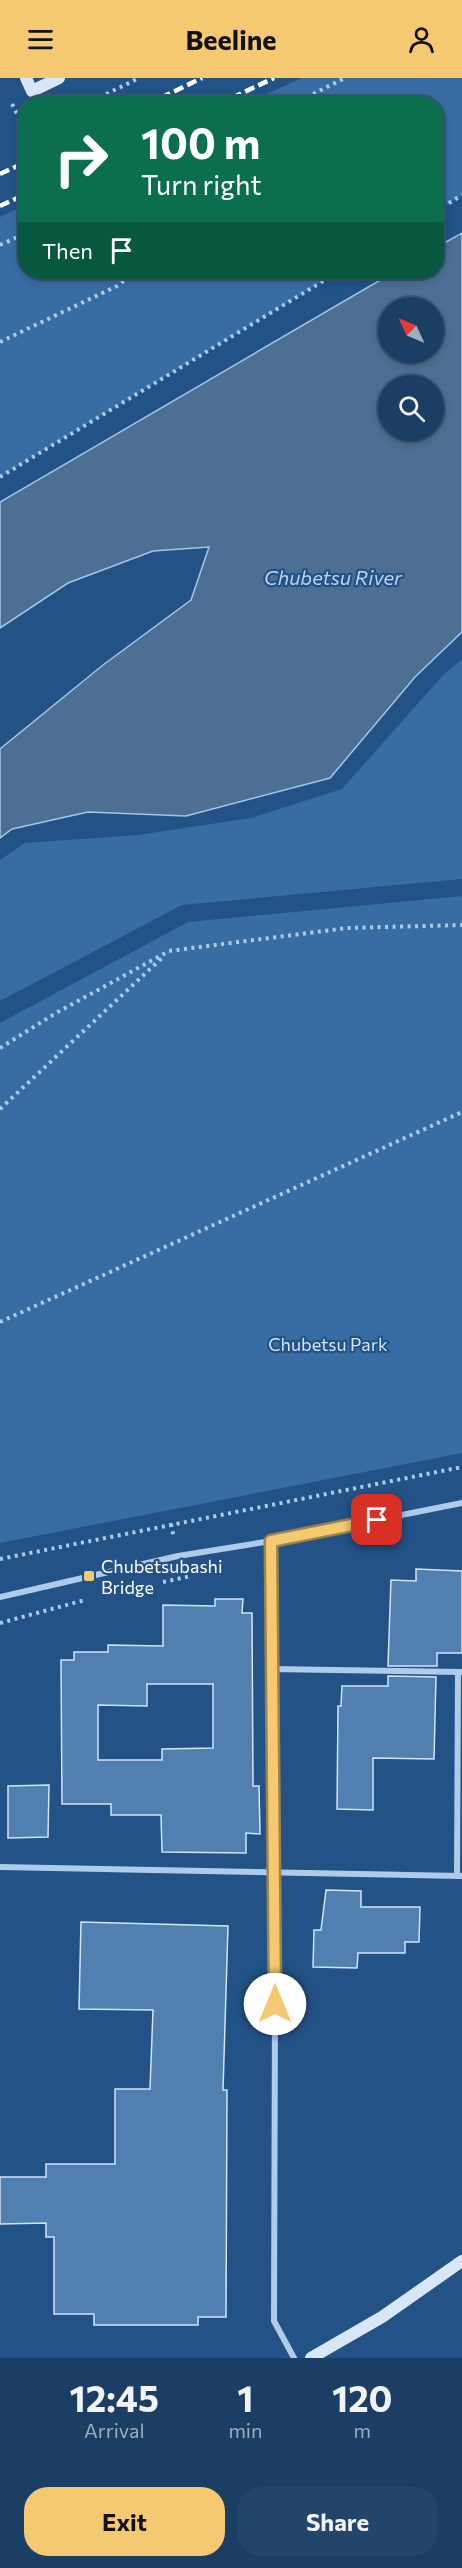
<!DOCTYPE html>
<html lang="en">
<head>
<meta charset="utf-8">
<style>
  :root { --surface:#1a3e64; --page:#23456a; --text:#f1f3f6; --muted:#9faebf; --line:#385778; --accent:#f4c971 }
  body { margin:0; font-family:Commissioner,sans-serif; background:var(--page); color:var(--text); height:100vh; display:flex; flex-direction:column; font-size:22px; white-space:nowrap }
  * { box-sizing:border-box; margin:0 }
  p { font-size:20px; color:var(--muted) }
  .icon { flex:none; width:33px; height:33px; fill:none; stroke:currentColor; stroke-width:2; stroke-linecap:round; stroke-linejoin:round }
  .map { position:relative; height:2280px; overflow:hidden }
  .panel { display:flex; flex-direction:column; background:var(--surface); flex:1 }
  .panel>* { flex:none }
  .hud { position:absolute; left:18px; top:18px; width:426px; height:183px; border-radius:24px; box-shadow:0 3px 9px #0003,0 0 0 2px var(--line); background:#0b6e4f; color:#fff; overflow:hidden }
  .needle { width:39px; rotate:314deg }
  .controls { position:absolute; left:378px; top:219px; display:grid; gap:12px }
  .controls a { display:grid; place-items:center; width:66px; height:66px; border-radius:50%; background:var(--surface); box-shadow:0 3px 9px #0003,0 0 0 2px var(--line); font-size:30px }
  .pin { position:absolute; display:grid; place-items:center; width:51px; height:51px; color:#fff; margin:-26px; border-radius:12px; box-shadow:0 3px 9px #0006 }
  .me { position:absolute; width:66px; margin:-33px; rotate:0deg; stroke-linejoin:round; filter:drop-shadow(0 0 4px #0008) }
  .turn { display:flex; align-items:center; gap:21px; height:126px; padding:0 24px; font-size:27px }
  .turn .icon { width:78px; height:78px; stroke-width:2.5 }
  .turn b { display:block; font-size:42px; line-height:51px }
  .then { display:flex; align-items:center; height:57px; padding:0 24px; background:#0003; gap:12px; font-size:22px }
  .eta { display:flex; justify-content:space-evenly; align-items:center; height:102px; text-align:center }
  .eta b { font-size:36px; font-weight:700; line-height:42px }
  .cta { display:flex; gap:12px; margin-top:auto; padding:12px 24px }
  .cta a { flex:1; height:69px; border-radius:24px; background:var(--accent); color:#111; font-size:24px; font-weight:700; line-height:69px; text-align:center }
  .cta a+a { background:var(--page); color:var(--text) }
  header { display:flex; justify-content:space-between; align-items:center; height:78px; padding:0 24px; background:var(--accent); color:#111; font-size:27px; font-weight:700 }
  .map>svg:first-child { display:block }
</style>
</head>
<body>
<header><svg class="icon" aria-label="menu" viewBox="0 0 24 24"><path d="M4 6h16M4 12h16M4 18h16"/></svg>Beeline<svg class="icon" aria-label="person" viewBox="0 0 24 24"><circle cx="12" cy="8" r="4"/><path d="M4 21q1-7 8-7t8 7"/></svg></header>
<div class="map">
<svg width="462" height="2280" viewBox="0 0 462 2280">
  <rect width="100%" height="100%" fill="#235286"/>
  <g fill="#376da3">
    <path d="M 302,0 L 462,0 L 462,117 L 437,133 L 436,26 L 247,25 Z"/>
    <path d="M 25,127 L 26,194 L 338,194 L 0,399 L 0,139 Z"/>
    <path d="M 462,581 L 462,801 L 182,827 L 0,923 L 0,782 L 25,765 L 138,757 L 251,740 L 342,711 L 444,596 Z"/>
    <path d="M 462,818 L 462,1375 L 0,1465 L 0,945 L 188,844 Z"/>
  </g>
  <path fill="#4d6f93" stroke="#a2c6ea" stroke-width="1.5" fill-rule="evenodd" d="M 462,155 L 462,554 L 415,599 L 330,700 L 186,738 L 88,734 L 12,751 L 0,760 L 0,671 L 103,587 L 191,522 L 209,469 L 153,473 L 68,505 L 0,550 L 0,424 L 394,194 L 436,194 L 437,169 ZM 388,230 L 434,230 L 434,274 L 388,274 ZM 388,308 L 434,308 L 434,352 L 388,352 Z"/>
  <g fill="#507fb0" stroke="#d2e4f7" stroke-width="1.5" fill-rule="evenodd">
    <path d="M 416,1491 L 462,1493 L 462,1575 L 437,1575 L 437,1588 L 388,1588 L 391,1502 L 416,1503 Z"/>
    <path d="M 215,1521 L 243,1521 L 242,1535 L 252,1535 L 253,1708 L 259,1708 L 260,1756 L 246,1755 L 246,1775 L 162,1774 L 161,1737 L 111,1737 L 111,1726 L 62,1726 L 61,1582 L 74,1582 L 74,1574 L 108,1574 L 108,1567 L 163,1568 L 163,1527 L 215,1528 ZM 147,1606 L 213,1606 L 213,1670 L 162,1671 L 162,1682 L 98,1682 L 98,1627 L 147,1628 Z"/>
    <path d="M 388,1598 L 436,1599 L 434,1681 L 373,1680 L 373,1732 L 337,1731 L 338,1628 L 341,1628 L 342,1608 L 388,1608 Z"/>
    <path d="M 49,1707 L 48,1759 L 8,1760 L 8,1708 Z"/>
    <path d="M 326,1812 L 361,1813 L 361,1829 L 420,1829 L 419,1864 L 405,1864 L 405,1875 L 358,1875 L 357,1890 L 313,1889 L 314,1852 L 321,1852 Z"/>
    <path d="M 81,1844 L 228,1848 L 223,2012 L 227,2012 L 226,2239 L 198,2239 L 198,2247 L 94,2247 L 94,2236 L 54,2236 L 54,2159 L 46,2159 L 46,2145 L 0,2146 L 0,2099 L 46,2099 L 46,2086 L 115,2086 L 115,2011 L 150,2011 L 153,1932 L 79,1931 Z"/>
  </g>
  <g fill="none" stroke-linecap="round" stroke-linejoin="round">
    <g stroke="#aecbe9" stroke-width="4" stroke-dasharray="3 4.5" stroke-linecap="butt">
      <path d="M 12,26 L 26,54"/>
      <path d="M 86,26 L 139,0"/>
      <path d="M 293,26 L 345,0"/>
      <path d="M 436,133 L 462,117"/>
      <path d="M 0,167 L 26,155"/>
      <path d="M 0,264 L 117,208 L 136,194"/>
      <path d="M 0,399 L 338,194"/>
      <path d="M 0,970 L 56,935 L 169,873 L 347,850 L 462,847"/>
      <path d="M 0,1031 L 164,878"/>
      <path d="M 0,1244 L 462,1034"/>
      <path d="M 171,1446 L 174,1460"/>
      <path d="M 0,1481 L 462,1389"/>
      <path d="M 163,1504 L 191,1498"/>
      <path d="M 0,1545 L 85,1522"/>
    </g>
    <g stroke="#aecbe9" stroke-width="6">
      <path d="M 271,1463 L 275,1926 L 274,2243 L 294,2280"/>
      <path d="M 0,1519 L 178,1478 L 271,1463 L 462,1425"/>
      <path d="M 271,1591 L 461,1594"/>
      <path d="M 0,1789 L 462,1798"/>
      <path d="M 457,1798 L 458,1594"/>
    </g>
    <g stroke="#d8e7f7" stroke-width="12">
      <path d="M 26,0 L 32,13 L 59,0"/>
      <path d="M 311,2280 L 382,2239 L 462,2183"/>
    </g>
    <g stroke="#fff" stroke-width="4.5" stroke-dasharray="10 4.5" stroke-linecap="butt">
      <path d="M 148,26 L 202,0"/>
      <path d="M 219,26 L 274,0"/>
      <path d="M 0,96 L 26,84"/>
      <path d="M 0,128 L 26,116"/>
    </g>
  </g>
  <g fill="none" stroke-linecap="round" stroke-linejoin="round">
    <g stroke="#9f8349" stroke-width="15">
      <path id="route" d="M 275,1926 L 271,1463 L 377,1442"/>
    </g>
    <use href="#route" stroke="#f4c971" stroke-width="10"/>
  </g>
  <rect fill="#f4c971" stroke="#235286" stroke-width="2" x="83" y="1492" width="12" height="12" rx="3"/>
  <g text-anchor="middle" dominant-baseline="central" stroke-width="4.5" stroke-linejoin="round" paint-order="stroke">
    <g font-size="18" fill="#d2e4f7" stroke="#235286">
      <text x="328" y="1266">Chubetsu Park</text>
    </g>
    <g font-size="18" fill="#fff" stroke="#235286" text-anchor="start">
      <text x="101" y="1488">Chubetsubashi<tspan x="101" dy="21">Bridge</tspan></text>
    </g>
    <g font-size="20" font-style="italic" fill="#b9d5f0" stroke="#235286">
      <text x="333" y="499">Chubetsu River</text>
    </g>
  </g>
</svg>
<div class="controls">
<a><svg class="needle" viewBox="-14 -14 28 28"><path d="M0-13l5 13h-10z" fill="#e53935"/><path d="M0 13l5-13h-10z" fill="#9faebf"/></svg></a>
<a><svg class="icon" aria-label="search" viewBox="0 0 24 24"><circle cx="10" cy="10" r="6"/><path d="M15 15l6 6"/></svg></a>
</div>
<div class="pin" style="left:377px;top:1442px;background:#d93025"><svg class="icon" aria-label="arrive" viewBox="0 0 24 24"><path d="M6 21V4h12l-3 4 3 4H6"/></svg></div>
<svg class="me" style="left:275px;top:1926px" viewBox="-20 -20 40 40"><circle r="19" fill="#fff"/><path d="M0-13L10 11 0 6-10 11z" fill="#f4c971"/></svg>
<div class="hud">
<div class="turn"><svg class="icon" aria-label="right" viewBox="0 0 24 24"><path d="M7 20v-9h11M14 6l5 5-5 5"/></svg><div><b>100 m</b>Turn right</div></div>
<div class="then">Then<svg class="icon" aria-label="arrive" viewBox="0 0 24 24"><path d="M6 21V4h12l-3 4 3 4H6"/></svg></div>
</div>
</div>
<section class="panel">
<div class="eta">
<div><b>12:45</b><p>Arrival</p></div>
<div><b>1</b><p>min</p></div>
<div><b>120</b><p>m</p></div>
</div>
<div class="cta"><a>Exit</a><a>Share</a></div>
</section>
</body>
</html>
